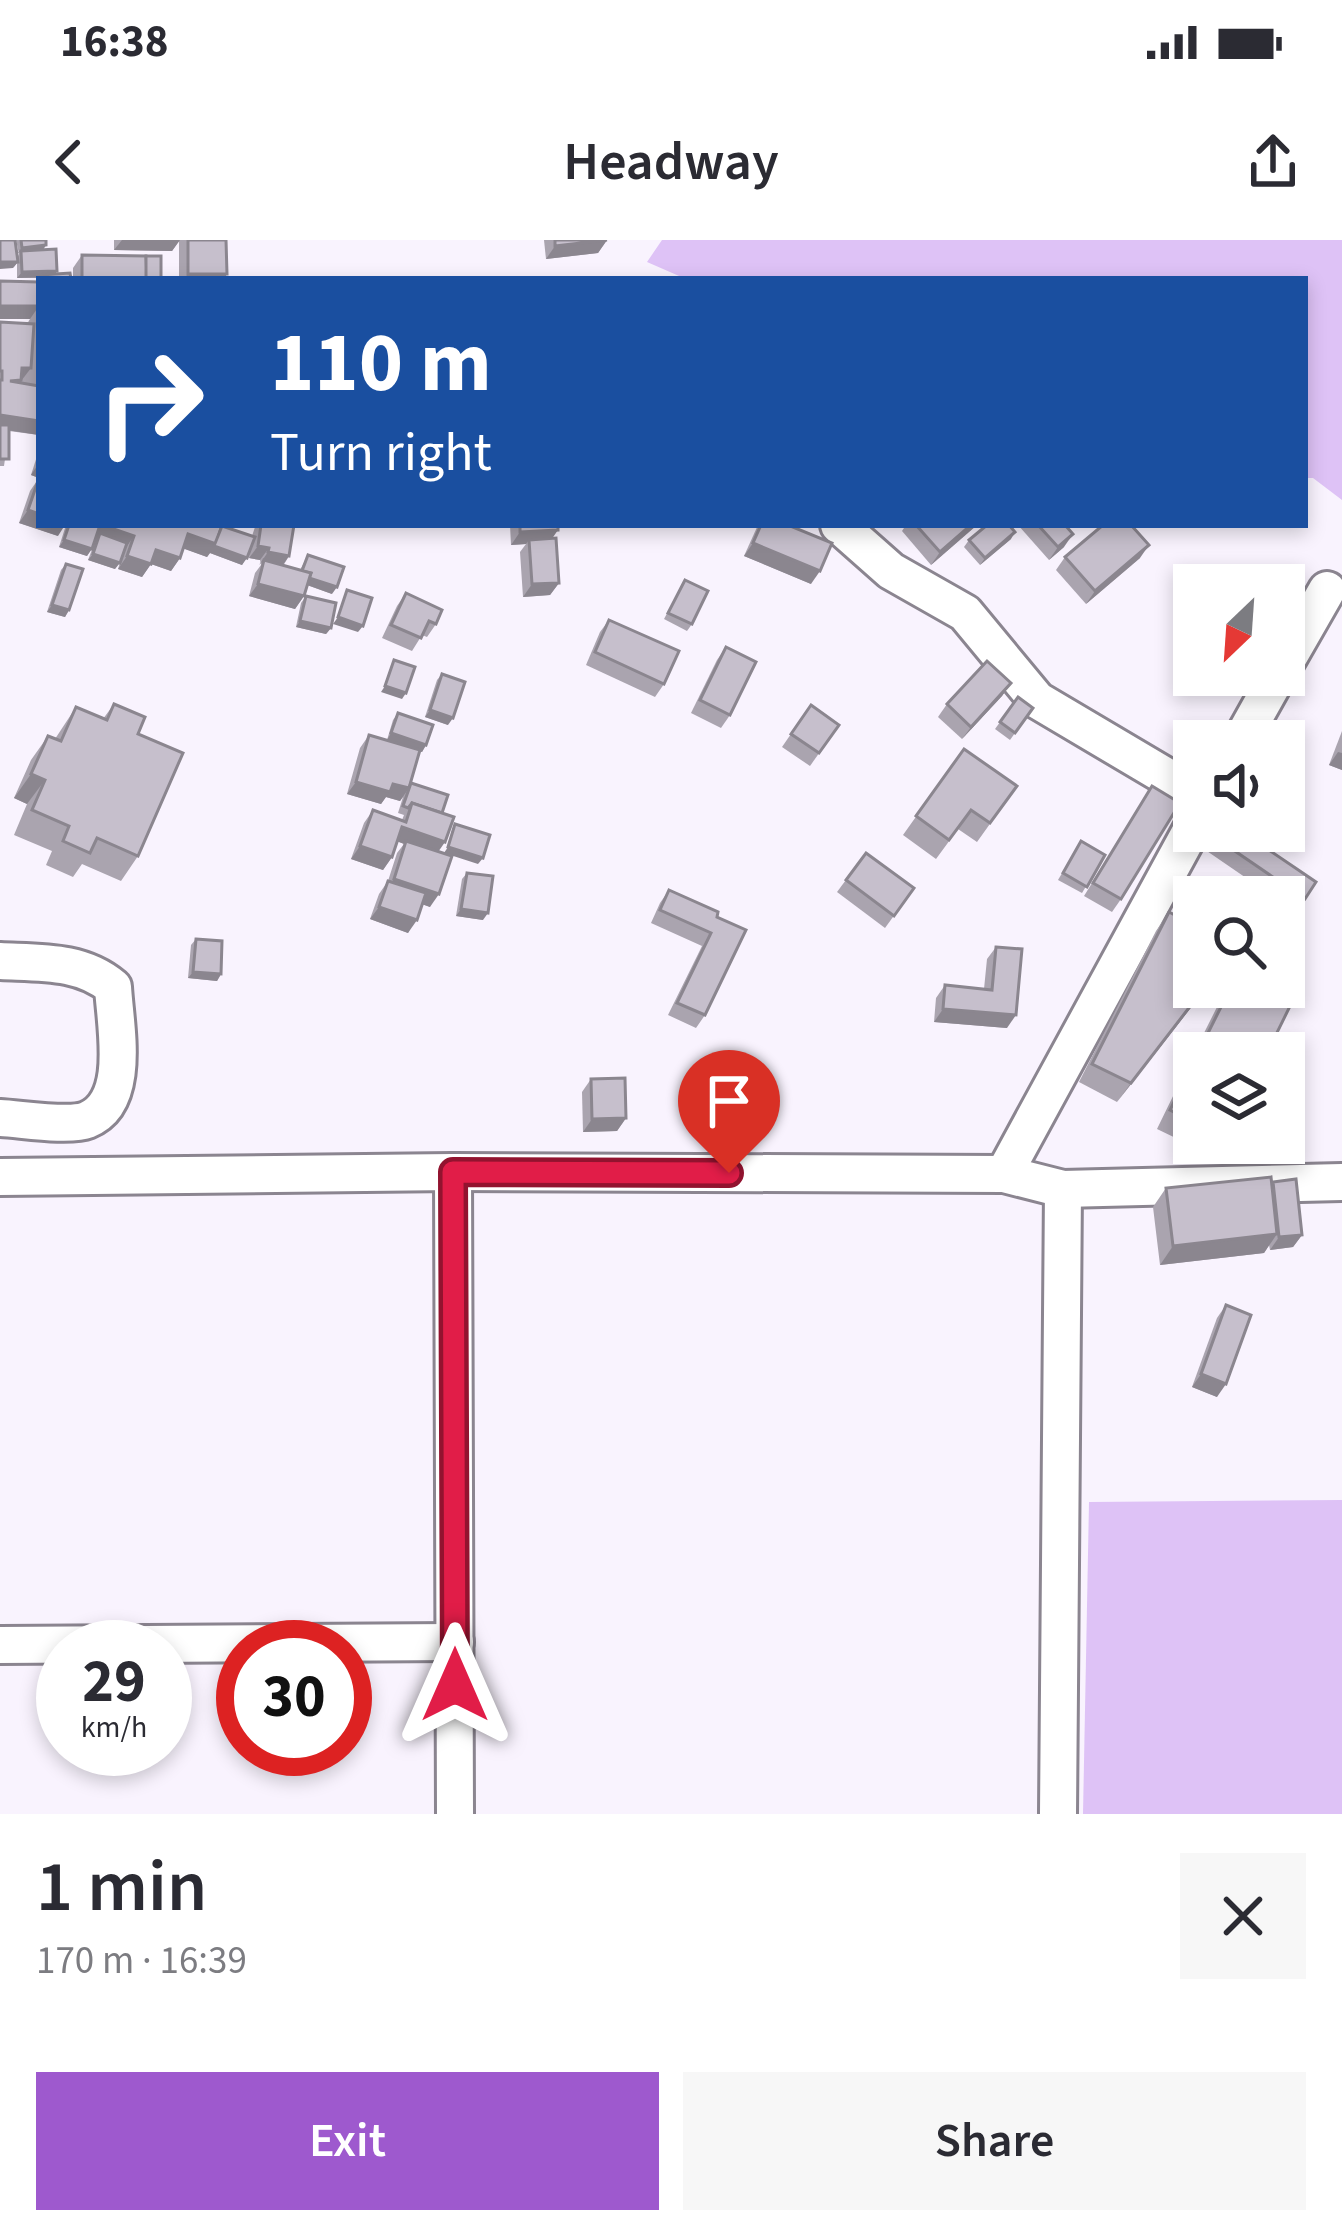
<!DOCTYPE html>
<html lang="en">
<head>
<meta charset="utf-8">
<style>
  :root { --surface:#fff; --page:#f7f7f7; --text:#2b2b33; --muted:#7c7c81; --accent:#9e59ce }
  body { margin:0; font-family:"Source Sans 3",sans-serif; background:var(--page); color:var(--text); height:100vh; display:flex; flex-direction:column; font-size:45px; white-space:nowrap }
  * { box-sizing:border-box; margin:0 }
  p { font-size:39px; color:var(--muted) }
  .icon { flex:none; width:66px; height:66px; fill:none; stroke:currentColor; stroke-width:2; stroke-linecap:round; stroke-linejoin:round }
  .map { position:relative; height:1574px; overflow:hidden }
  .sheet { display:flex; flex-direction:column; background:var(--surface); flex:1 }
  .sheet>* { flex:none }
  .top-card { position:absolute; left:36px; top:36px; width:1272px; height:252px; border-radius:0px; box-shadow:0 6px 18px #0003; background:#1a4fa0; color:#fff; overflow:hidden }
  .needle { width:78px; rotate:205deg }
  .fabs { position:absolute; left:1173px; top:324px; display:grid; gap:24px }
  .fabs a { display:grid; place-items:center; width:132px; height:132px; border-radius:0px; background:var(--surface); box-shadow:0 6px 18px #0003; font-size:60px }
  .speed { position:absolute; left:36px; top:1380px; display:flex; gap:24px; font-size:60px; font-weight:700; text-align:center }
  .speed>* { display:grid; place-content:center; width:156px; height:156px; border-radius:50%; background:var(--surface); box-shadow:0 6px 18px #0003; line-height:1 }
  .speed small { font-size:30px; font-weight:400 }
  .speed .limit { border:18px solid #d22; background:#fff; color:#111 }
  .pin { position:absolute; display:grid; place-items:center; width:102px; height:102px; color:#fff; margin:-123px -51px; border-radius:50% 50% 50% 0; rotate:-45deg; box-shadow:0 0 12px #0007 }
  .pin .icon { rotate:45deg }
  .me { position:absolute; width:132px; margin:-66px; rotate:0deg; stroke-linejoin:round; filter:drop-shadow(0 0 9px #0008) }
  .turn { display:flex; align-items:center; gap:42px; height:252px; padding:0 36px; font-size:54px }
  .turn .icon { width:156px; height:156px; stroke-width:2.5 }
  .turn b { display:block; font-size:84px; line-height:102px }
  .round { display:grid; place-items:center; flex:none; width:126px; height:126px; border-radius:0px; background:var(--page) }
  .overview { display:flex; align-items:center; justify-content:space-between; height:204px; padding:0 36px }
  h1 { font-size:72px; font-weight:600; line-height:90px }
  .button { display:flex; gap:24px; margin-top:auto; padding:24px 36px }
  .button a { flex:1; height:138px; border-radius:0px; background:var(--accent); color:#fff; font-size:48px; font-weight:600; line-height:138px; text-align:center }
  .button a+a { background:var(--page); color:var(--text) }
  .status { display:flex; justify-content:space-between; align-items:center; height:84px; padding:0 60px; background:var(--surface); direction:ltr }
  .status svg { height:33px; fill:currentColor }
  header { display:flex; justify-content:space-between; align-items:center; height:156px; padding:0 36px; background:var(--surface); font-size:54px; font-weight:600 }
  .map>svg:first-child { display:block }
</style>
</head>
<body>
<div class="status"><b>16:38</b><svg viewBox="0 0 49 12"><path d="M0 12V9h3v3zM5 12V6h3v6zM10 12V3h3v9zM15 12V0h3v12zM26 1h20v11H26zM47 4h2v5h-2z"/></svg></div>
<header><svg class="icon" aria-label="back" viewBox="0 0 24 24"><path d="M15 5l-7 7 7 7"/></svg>Headway<svg class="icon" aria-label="share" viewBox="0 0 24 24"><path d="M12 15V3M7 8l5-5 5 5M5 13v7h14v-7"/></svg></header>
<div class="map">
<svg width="1342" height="1574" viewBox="0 0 1342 1574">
  <rect width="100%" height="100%" fill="#f9f3fe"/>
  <g fill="#dec2f6">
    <path d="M 662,0 L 1342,0 L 1342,260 L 1313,238 L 1305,238 L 1305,39 L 686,39 L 647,22 Z"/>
    <path d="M 1342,1260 L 1342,1574 L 1083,1574 L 1089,1262 Z"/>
  </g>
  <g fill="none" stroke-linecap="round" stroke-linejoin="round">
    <g stroke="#8b8590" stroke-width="42">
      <g id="minor">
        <path d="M 839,285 L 891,331 L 965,373 L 1037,460 L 1194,553"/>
        <path d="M 1284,425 L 1327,350"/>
        <path d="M 1241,501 L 1278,435"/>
        <path d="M 0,721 C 40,723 81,720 113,747 C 115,785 132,862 87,880 C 69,887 21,879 0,878"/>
        <path d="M 453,932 L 455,1574"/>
        <path d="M 1004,934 L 1063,949 L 1342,942"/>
        <path d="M 0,937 L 453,932 L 1004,934 L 1194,585"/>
        <path d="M 0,1405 L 455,1402"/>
        <path d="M 1058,1574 L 1063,949"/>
      </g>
    </g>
    <use href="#minor" stroke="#fff" stroke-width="36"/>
  </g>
  <g fill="#aaa4af">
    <path d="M 16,0 L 46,0 L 46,5 L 43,10 L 57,31 L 55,34 L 71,39 L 39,39 L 39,195 L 9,191 L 4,226 L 0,226 L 0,82 L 27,84 L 30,79 L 0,79 L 0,41 L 36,42 L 39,38 L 17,38 L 17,23 L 13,28 L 19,14 Z"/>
    <path d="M 114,0 L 226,0 L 227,34 L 224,39 L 179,39 L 179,1 L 172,11 L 114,10 Z"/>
    <path d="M 544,0 L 607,0 L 598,13 L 546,19 Z"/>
    <path d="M 82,15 L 161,39 L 73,39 L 73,28 Z"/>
    <path d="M 39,210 L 39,238 L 31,235 Z"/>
    <path d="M 39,238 L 58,296 L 19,283 L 30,251 Z"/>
    <path d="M 66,285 L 222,285 L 252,296 L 255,287 L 249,285 L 294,285 L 289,316 L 283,326 L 300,330 L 308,315 L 332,354 L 307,345 L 304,356 L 295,369 L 249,356 L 255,333 L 261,325 L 260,320 L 249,318 L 250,309 L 242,325 L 210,313 L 207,317 L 183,308 L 180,318 L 171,331 L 151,324 L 142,337 L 118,329 L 124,309 L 115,329 L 88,320 L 96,299 L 87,316 L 59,307 Z"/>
    <path d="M 510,285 L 558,285 L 552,298 L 559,343 L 550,355 L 523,357 L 520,312 L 526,304 L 511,305 Z"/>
    <path d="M 758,285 L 788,285 L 811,344 L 744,316 Z"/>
    <path d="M 906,285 L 977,285 L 931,325 L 902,291 Z"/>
    <path d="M 1018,285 L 1065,285 L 1064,307 L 1049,320 Z"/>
    <path d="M 1011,299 L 980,325 L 964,307 L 969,300 Z"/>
    <path d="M 1065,317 L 1140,318 L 1086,364 L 1056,330 Z"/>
    <path d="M 66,324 L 69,370 L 65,377 L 47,372 L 61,330 Z"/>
    <path d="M 685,340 L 692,384 L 687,391 L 664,379 Z"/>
    <path d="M 406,353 L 436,384 L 427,397 L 422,395 L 412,411 L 382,398 L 397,366 Z"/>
    <path d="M 306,356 L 331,388 L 326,394 L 296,387 L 301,363 Z"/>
    <path d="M 609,380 L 664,444 L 655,457 L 586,425 L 600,392 Z"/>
    <path d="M 726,407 L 730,475 L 721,488 L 691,473 L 717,420 Z"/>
    <path d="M 442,434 L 448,485 L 425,477 L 437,440 Z"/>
    <path d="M 1011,443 L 1002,456 L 962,499 L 938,477 L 947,464 Z"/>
    <path d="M 1018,457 L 1033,468 L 1010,500 L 995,489 Z"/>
    <path d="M 114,464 L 138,494 L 138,616 L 121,641 L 82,624 L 73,637 L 46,625 L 52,611 L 14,595 L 27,564 L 14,558 L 31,520 L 48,496 L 55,499 L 76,467 L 103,479 Z"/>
    <path d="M 811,465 L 839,485 L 810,526 L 782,507 Z"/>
    <path d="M 398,473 L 426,505 L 422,512 L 420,511 L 411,543 L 442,573 L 430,667 L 422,664 L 408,693 L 370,679 L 379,654 L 388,641 L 397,613 L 404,604 L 397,601 L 392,617 L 383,630 L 351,619 L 364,583 L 373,570 L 402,580 L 404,575 L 398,573 L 403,557 L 400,561 L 386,557 L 381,564 L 347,554 L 360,508 L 369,495 L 387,500 L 393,480 Z"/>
    <path d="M 1342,491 L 1342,530 L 1329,525 Z"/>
    <path d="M 964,509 L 1017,546 L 977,602 L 958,589 L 936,619 L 903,595 Z"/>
    <path d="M 1152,546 L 1121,659 L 1112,672 L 1084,656 Z"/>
    <path d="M 1211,591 L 1316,642 L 1292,678 L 1284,685 L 1284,657 L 1271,655 L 1201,607 Z"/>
    <path d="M 1081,601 L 1105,615 L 1082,653 L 1058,640 Z"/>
    <path d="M 866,613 L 914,648 L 885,688 L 837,652 Z"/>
    <path d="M 467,633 L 483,680 L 456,676 L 462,639 Z"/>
    <path d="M 669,650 L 717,677 L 705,775 L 696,788 L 668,775 L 702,706 L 651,683 L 660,663 Z"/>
    <path d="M 1169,672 L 1207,747 L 1117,862 L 1079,842 L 1156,691 Z"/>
    <path d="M 196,699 L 221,734 L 217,741 L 188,738 L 191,705 Z"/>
    <path d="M 996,707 L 1007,788 L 934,782 L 936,758 L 945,745 L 984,749 L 987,719 Z"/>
    <path d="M 1227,747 L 1271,747 L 1267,813 L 1194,813 Z"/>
    <path d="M 1194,813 L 1194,903 L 1222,903 L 1213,916 L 1157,889 Z"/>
    <path d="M 591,839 L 626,878 L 617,891 L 583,892 L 582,852 Z"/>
    <path d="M 1271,943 L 1302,995 L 1293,1007 L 1270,1010 L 1269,1005 L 1264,1013 L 1160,1025 L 1153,967 L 1166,948 Z"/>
    <path d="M 1226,1065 L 1217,1157 L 1192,1147 L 1217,1078 Z"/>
  </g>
  <g fill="#8b868f">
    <path d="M 122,0 L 180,0 L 172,11 L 114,10 Z"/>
    <path d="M 607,0 L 598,13 L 546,19 L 555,6 Z"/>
    <path d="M 46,5 L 42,11 L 21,11 L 17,14 L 22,8 Z"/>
    <path d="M 0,22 L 18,22 L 13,28 L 0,29 Z"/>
    <path d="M 57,31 L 53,37 L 17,38 L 22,32 Z"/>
    <path d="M 188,34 L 227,34 L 224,39 L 184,39 Z"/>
    <path d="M 0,66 L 39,66 L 30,79 L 0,79 Z"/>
    <path d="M 22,128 L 31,128 L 12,153 Z"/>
    <path d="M 0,175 L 39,181 L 39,195 L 0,189 Z"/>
    <path d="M 39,223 L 39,238 L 31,235 Z"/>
    <path d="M 28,270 L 39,274 L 39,285 L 65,285 L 58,296 L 19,283 Z"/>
    <path d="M 102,285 L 134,296 L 125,309 L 100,293 L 96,299 L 93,298 Z"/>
    <path d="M 971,285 L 977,285 L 931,325 L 940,312 Z"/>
    <path d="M 558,290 L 549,303 L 529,300 L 526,304 L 511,305 L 520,292 Z"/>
    <path d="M 1015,292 L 1011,299 L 980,325 L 985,318 Z"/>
    <path d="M 188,294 L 216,304 L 247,318 L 242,325 L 210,313 L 207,317 L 179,307 Z"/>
    <path d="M 1073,294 L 1064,307 L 1049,320 L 1058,307 Z"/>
    <path d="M 64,300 L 92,309 L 87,316 L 59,307 Z"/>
    <path d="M 753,303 L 820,331 L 811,344 L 744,316 Z"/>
    <path d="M 1149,305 L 1140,318 L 1086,364 L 1095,351 Z"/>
    <path d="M 258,306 L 269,308 L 260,320 L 249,318 Z"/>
    <path d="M 156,310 L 180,318 L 171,331 L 151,324 L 142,337 L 118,329 L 127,316 Z"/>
    <path d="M 268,312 L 289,316 L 280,329 L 264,320 L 259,325 Z"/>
    <path d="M 93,314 L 120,323 L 115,329 L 88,320 Z"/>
    <path d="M 301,335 L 337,347 L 332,354 L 296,341 Z"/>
    <path d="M 559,343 L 550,355 L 523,357 L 532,344 Z"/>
    <path d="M 258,344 L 304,356 L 295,369 L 249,356 Z"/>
    <path d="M 52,365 L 69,370 L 65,377 L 47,372 Z"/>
    <path d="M 338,377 L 363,386 L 358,392 L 333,384 Z"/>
    <path d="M 300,381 L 331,388 L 326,394 L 296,387 Z"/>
    <path d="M 1011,443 L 1002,456 L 962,499 L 971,487 Z"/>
    <path d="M 385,446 L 406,453 L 402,459 L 381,452 Z"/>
    <path d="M 430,470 L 453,478 L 448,485 L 425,477 Z"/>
    <path d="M 391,493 L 426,505 L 422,512 L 387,500 Z"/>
    <path d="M 1338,512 L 1342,513 L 1342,530 L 1329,525 Z"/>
    <path d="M 31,534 L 45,540 L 27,564 L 14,558 Z"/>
    <path d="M 356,542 L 393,544 L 409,548 L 400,561 L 386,557 L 381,564 L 347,554 Z"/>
    <path d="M 402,587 L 445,602 L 436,615 L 393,600 Z"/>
    <path d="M 360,606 L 392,617 L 383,630 L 351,619 Z"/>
    <path d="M 448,607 L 483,618 L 478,624 L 444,613 Z"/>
    <path d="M 394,639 L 439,654 L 430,667 L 385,651 Z"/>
    <path d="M 379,667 L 417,680 L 408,693 L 370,679 Z"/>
    <path d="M 461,669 L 488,673 L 483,680 L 456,676 Z"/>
    <path d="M 193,732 L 221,734 L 217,741 L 188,738 Z"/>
    <path d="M 1205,747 L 1207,747 L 1117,862 L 1131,843 Z"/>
    <path d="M 943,769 L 1016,775 L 1007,788 L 934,782 Z"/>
    <path d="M 626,878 L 617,891 L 583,892 L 592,879 Z"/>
    <path d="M 1277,994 L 1264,1013 L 1160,1025 L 1173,1006 Z"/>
    <path d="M 1302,995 L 1293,1007 L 1270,1010 L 1279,997 Z"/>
    <path d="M 1201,1134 L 1226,1144 L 1217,1157 L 1192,1147 Z"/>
  </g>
  <g fill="#c6bfcc" stroke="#8b868f" stroke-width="3">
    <path d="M 0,0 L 15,0 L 18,22 L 0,22 Z"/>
    <path d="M 21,0 L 46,0 L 46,5 L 22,8 Z"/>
    <path d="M 188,0 L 226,0 L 227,34 L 188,34 Z"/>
    <path d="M 555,0 L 607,0 L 555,6 Z"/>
    <path d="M 56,9 L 57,31 L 22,32 L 21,11 Z"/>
    <path d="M 82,15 L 146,16 L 147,38 L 82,39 Z"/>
    <rect x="146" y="16" width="15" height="23"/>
    <path d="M 70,33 L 71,39 L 41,39 L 41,35 Z"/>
    <path d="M 0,41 L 39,42 L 39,66 L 0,66 Z"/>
    <path d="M 0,82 L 34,84 L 31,128 L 22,128 L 21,140 L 10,141 L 39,146 L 39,181 L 0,175 L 0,140 L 2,140 L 2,131 L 0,131 Z"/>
    <rect x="0" y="185" width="9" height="34"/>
    <path d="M 39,238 L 39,274 L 28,270 Z"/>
    <path d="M 69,285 L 100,285 L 92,309 L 64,300 Z"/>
    <path d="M 102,285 L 222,285 L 216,304 L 188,294 L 180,318 L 156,310 L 151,324 L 127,316 L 134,296 Z"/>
    <path d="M 261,285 L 294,285 L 289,316 L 268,312 L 269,308 L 258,306 Z"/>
    <path d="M 520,285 L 558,285 L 558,290 L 520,292 Z"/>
    <path d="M 761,285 L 788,285 L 832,303 L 820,331 L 753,303 Z"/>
    <path d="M 916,285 L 971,285 L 940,312 Z"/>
    <path d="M 987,285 L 1009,285 L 1015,292 L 985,318 L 969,300 Z"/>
    <path d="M 1038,285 L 1065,285 L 1073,294 L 1058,307 Z"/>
    <path d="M 1103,285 L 1131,285 L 1149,305 L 1095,351 L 1065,317 Z"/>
    <path d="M 222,286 L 255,297 L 247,318 L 214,306 Z"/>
    <path d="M 100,293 L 127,303 L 120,323 L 93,314 Z"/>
    <path d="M 556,298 L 559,343 L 532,344 L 529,300 Z"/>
    <path d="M 308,315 L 344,327 L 337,347 L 309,338 L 311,333 L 302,331 Z"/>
    <path d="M 264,320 L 311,333 L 304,356 L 258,344 Z"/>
    <path d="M 66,324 L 83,329 L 69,370 L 52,365 Z"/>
    <path d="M 685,340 L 708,351 L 692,384 L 668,373 Z"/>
    <path d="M 347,350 L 372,358 L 363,386 L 338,377 Z"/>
    <path d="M 406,353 L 442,370 L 436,384 L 429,381 L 421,398 L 391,385 Z"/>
    <path d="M 306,356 L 336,363 L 331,388 L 300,381 Z"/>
    <path d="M 609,380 L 679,411 L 664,444 L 595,412 Z"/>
    <path d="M 726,407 L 756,422 L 730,475 L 700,460 Z"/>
    <path d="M 394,420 L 415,427 L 406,453 L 385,446 Z"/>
    <path d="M 987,421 L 1011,443 L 971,487 L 947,464 Z"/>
    <path d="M 442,434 L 465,442 L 453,478 L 430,470 Z"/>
    <path d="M 1018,457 L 1033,468 L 1015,493 L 1000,482 Z"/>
    <path d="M 114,464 L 145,477 L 138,494 L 183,513 L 138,616 L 97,598 L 90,613 L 63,601 L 69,586 L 32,570 L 45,540 L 31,534 L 48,496 L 61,501 L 76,467 L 107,480 Z"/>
    <path d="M 811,465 L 839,485 L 819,513 L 791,494 Z"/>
    <path d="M 398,473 L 433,485 L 426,505 L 391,493 Z"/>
    <path d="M 369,495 L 420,510 L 409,548 L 393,544 L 390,552 L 356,542 Z"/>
    <path d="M 964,509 L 1017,546 L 990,583 L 971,570 L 949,600 L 916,576 Z"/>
    <path d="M 411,543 L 448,555 L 442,573 L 412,563 L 408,568 L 403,566 Z"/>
    <path d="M 1152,546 L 1180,563 L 1121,659 L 1093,643 Z"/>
    <path d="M 412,563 L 454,577 L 445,602 L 402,587 L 392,617 L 360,606 L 373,570 L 406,582 Z"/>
    <path d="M 455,584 L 490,595 L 483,618 L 448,607 Z"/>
    <path d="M 1212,591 L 1241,591 L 1316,642 L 1305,659 L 1210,594 Z"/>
    <path d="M 406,601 L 452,616 L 439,654 L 394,639 Z"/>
    <path d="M 1081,601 L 1105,615 L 1087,647 L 1063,633 Z"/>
    <path d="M 866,613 L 914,648 L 894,676 L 846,640 Z"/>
    <path d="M 467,633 L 493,636 L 488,673 L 461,669 Z"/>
    <path d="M 388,641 L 426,653 L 417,680 L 379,667 Z"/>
    <path d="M 1281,645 L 1300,665 L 1284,680 L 1284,657 L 1268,657 Z"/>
    <path d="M 669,650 L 718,672 L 717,677 L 746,690 L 705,775 L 677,763 L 711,693 L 660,670 Z"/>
    <path d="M 1169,672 L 1194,685 L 1194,747 L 1205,747 L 1131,843 L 1092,824 Z"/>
    <path d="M 196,699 L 222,701 L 221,734 L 193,732 Z"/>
    <path d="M 996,707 L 1022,709 L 1016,775 L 943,769 L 945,745 L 992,750 Z"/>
    <path d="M 1231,747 L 1271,747 L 1294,758 L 1267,813 L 1198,813 Z"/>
    <path d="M 1194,821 L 1194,882 L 1170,870 Z"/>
    <path d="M 625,838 L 626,878 L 592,879 L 591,839 Z"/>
    <path d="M 1271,937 L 1277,994 L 1173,1006 L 1166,948 Z"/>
    <path d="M 1296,939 L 1302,995 L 1279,997 L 1273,942 Z"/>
    <path d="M 1226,1065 L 1251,1075 L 1226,1144 L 1201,1134 Z"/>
  </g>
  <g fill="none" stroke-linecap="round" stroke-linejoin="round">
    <g stroke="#92132f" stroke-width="30">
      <path id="route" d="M 455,1445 L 453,932 L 729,933"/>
    </g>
    <use href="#route" stroke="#e11d48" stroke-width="21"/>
  </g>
</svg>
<div class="fabs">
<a><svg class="needle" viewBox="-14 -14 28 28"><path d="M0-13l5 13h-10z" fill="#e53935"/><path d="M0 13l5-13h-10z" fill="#7c7c81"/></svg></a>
<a><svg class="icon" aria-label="sound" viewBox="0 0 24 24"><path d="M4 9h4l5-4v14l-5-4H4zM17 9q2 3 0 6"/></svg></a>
<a><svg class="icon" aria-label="search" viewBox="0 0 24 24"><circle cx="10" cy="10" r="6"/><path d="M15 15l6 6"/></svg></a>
<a><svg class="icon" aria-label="layers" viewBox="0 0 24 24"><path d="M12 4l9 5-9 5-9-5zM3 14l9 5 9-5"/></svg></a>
</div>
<div class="speed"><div>29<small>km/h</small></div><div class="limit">30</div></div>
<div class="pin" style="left:729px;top:933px;background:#d93025"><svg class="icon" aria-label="arrive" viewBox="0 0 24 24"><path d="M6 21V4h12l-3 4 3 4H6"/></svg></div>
<svg class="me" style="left:455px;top:1445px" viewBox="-20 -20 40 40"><path d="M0-17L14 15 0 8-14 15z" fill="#e11d48" stroke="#fff" stroke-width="4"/></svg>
<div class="top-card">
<div class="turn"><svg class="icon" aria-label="right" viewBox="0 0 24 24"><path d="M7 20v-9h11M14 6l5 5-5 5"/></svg><div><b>110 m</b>Turn right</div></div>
</div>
</div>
<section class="sheet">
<div class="overview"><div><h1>1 min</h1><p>170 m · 16:39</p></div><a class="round"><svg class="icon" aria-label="close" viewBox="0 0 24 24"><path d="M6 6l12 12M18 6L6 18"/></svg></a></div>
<div class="button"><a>Exit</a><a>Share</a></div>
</section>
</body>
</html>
